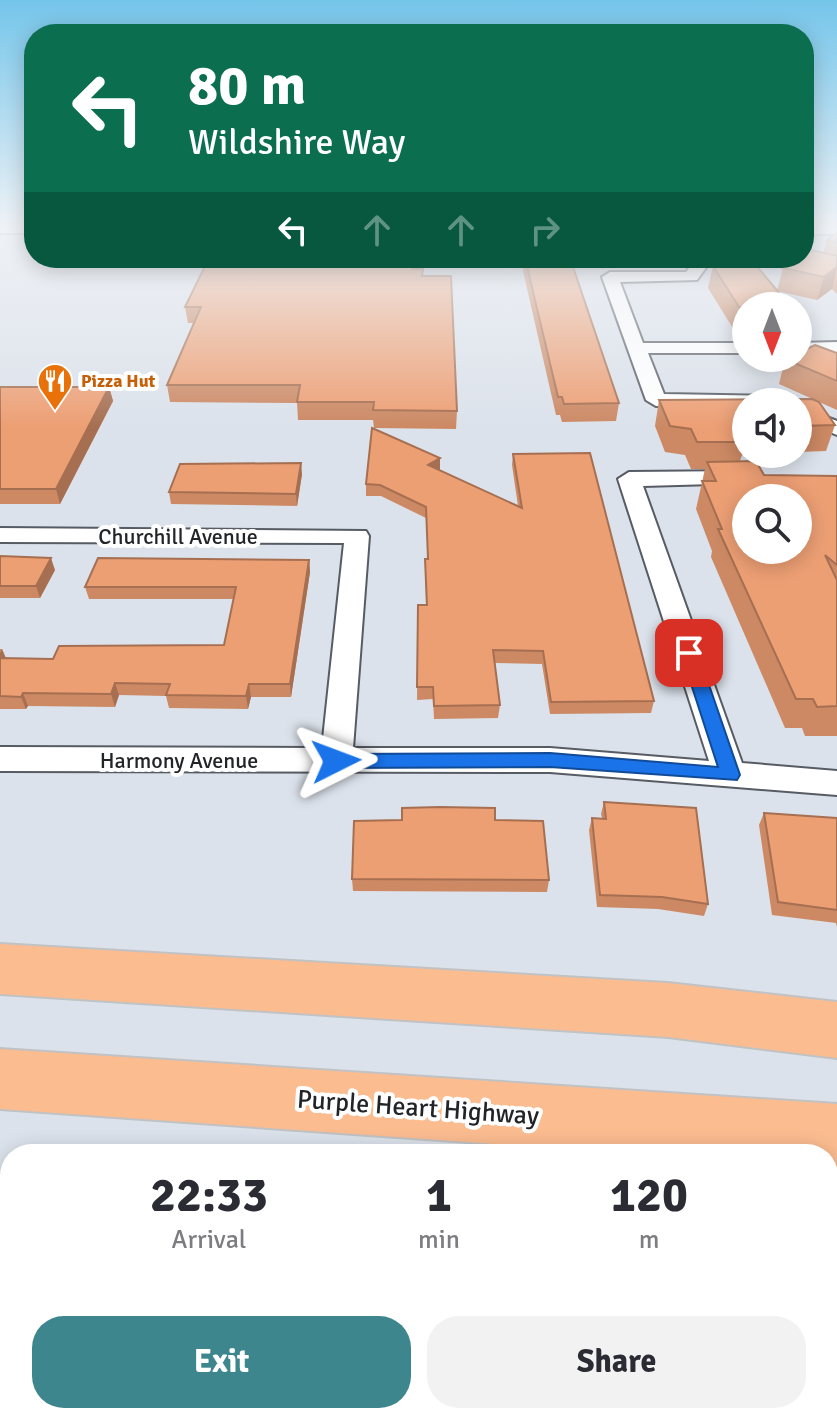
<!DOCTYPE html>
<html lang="en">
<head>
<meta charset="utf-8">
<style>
  :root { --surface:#fff; --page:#f2f2f3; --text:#2b2b33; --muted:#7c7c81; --accent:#3e868d }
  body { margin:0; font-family:Signika,sans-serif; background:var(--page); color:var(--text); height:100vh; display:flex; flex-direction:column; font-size:30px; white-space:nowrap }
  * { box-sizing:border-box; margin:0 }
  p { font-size:26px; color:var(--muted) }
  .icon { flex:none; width:44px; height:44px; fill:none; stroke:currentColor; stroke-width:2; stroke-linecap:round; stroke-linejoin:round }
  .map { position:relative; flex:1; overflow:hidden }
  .details { position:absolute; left:0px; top:1144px; width:838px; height:280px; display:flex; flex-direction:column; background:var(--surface); border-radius:32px 32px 0 0; box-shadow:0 4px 20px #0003 }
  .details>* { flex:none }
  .guide { position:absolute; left:24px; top:24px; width:790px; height:244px; border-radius:32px; box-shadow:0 4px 20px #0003; background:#0b6e4f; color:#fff; overflow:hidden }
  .needle { width:52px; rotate:180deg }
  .fabs { position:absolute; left:732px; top:292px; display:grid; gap:16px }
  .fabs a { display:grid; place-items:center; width:80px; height:80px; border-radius:50%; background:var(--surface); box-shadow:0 4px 20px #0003; font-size:40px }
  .pin { position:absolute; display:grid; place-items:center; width:68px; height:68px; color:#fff; margin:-34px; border-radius:16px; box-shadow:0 4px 12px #0006 }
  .me { position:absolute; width:88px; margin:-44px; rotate:87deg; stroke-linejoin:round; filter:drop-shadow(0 0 6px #0008) }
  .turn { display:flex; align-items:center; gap:28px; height:168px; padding:0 32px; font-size:36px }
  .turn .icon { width:104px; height:104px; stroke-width:2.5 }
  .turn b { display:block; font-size:56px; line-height:68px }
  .lanes { display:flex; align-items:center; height:76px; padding:0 32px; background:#0003; justify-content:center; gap:40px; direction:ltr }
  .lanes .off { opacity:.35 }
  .eta { display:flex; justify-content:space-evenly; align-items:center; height:136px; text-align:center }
  .eta b { font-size:48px; font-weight:700; line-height:56px }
  .primary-button { display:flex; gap:16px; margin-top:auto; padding:16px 32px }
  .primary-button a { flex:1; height:92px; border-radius:32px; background:var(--accent); color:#fff; font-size:32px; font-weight:700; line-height:92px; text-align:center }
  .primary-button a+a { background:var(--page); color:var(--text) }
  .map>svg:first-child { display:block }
</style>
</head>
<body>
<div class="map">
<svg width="837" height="1424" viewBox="0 0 837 1424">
  <rect width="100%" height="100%" fill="#dce2eb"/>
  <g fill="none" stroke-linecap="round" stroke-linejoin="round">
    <g stroke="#575b63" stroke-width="4">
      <g id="minor">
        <path d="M 697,258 L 713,258 L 697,280 L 620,282 L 643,343 L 746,343 L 746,353 L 648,353 L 664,394 L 775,396 L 785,402 L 746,402 L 746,407 L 656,406 L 646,400 L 602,277 L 610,272 L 686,272 Z"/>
        <path d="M 765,258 L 793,258 L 837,268 L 837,278 Z"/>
        <path d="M 837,342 L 837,352 L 798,353 L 798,343 Z"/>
        <path d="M 798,406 L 837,421 L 837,435 L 798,419 Z"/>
        <path d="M 742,471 L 753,478 L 750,483 L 643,486 L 742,763 L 837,771 L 837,795 L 550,772 L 0,771 L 0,747 L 322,748 L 344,543 L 0,542 L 0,528 L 366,531 L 369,536 L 353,748 L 550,748 L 709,761 L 618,479 L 629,472 Z"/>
      </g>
    </g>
    <g stroke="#575b63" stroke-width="4">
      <g id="tertiary">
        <rect x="0" y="228" width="34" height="5"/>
        <rect x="804" y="228" width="33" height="6"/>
      </g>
    </g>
    <g stroke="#c1c2c3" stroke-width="4">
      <g id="motorway">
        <path d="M 0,944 L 668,983 L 837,1002 L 837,1058 L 668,1037 L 0,994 Z"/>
        <path d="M 0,1049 L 837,1104 L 837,1168 L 828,1168 L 828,1154 L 637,1154 L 0,1109 Z"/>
        <path d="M 0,1263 L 10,1264 L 10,1336 L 0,1335 Z"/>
        <path d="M 828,1327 L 837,1328 L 837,1404 L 828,1403 Z"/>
      </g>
    </g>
    <use href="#minor" fill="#fff" fill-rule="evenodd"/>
    <use href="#tertiary" fill="#fff" fill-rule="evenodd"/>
    <use href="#motorway" fill="#fbbc90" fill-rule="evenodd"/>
  </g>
  <g fill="#cc8964">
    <path d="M 837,233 L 837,294 L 832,289 L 817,300 L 777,291 L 746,306 L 746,334 L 740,334 L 734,330 L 708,288 L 713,266 L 777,291 L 783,268 L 823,253 L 827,240 Z"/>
    <path d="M 520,258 L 680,258 L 678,266 L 572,265 L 619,403 L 616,421 L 562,422 L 560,415 L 556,415 Z"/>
    <path d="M 405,263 L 422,276 L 457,411 L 456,429 L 374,428 L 373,420 L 298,420 L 297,403 L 170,402 L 167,385 L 194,323 L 188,323 L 185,307 Z"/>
    <path d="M 837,353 L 837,410 L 819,402 L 835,425 L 826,451 L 798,452 L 798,402 L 746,402 L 746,454 L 759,454 L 742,455 L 740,461 L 764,475 L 837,476 L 837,736 L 805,736 L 802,728 L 785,728 L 711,557 L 712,551 L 696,509 L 705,469 L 691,469 L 685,455 L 665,452 L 655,426 L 659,400 L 817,401 L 779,384 L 785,359 Z"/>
    <path d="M 0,387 L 109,387 L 113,401 L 60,504 L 0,504 Z"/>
    <path d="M 513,454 L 654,701 L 651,713 L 550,714 L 542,664 L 494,663 L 500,705 L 498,718 L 434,719 L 433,699 L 417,700 L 418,605 L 426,605 L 425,559 L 428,559 L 426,518 L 381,496 L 366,496 L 366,484 L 440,470 L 518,506 L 512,465 Z"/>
    <path d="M 302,474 L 297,506 L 171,504 L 169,492 Z"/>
    <path d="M 0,556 L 55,570 L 40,598 L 0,598 Z"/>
    <path d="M 309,560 L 310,572 L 291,697 L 251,697 L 248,709 L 169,708 L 166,696 L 119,695 L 115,707 L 28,706 L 26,709 L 0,709 L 0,649 L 2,649 L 6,658 L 53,659 L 224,645 L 234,599 L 89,599 L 85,587 Z"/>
    <path d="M 604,802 L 708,904 L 704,916 L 658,909 L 597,907 L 589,830 L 592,818 L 602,818 L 601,814 Z"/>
    <path d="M 764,813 L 837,818 L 837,927 L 836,923 L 772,915 L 759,825 Z"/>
    <path d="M 402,820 L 495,820 L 549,880 L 547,892 L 353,891 L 352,879 Z"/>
  </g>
  <g fill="#a66f51">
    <path d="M 837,267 L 832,289 L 817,300 L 824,277 Z"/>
    <path d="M 109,387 L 113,401 L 60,504 L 56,489 Z"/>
    <path d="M 440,458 L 440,470 L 428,465 Z"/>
    <path d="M 301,463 L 302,474 L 297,506 L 296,494 Z"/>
    <path d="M 51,558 L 55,570 L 40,598 L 36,586 Z"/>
    <path d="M 309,560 L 310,572 L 291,697 L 290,684 Z"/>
    <path d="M 2,649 L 7,662 L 0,664 L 0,653 Z"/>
    <path d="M 115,683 L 119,695 L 115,707 L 111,694 Z"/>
    <path d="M 249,684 L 251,697 L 248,709 L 246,696 Z"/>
    <path d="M 23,693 L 28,706 L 26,709 L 21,697 Z"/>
  </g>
  <g fill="#ed9f74" stroke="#a66f51" stroke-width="2" fill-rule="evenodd">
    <path d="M 837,233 L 837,242 L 827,240 Z"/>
    <path d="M 811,250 L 837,256 L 837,267 L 824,277 L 783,268 L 799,258 L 804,258 L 804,255 Z"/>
    <path d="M 215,258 L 404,258 L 404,263 L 412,263 L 412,269 L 423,269 L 422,276 L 451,276 L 457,411 L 373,410 L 374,402 L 297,402 L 300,385 L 167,385 L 201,307 L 185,307 L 207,262 L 213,262 Z"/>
    <path d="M 525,258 L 570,258 L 619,403 L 564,404 L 562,397 L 558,397 Z"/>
    <path d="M 725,258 L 750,258 L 790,306 L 746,306 L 746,310 L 739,307 L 713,266 Z"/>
    <path d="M 815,345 L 837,353 L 837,381 L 785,359 L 798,358 L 798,353 Z"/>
    <path d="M 0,387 L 109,387 L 56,489 L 0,489 Z"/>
    <path d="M 812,399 L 819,402 L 835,425 L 798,426 L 798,402 L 746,402 L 746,428 L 738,429 L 745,442 L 697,442 L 691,429 L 670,426 L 659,400 Z"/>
    <path d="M 372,428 L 440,458 L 428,465 L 522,508 L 513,454 L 590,453 L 654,701 L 551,702 L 543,651 L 493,650 L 500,705 L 434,706 L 433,687 L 417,687 L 418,605 L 427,605 L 425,559 L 428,559 L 426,507 L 380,485 L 366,484 Z"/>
    <path d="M 756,461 L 764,475 L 837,476 L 837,565 L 825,555 L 837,580 L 837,706 L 817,707 L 813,699 L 796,699 L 718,529 L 722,529 L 702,481 L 716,481 L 707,462 ZM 746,498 L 798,498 L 798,550 L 746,550 Z"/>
    <path d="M 301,463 L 296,494 L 169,492 L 180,464 Z"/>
    <path d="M 0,556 L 51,558 L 36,586 L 0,586 Z"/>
    <path d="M 98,558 L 309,560 L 290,684 L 249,684 L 246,696 L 166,695 L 170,684 L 115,683 L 111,694 L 23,693 L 21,697 L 0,696 L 0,658 L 53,659 L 59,646 L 224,645 L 236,587 L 85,587 Z"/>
    <path d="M 604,802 L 696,808 L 708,904 L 662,897 L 600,895 L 592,818 L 606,819 Z"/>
    <path d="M 440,807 L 495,808 L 495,820 L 543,821 L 549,880 L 352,879 L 354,821 L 402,820 L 402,808 Z"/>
    <path d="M 764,813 L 837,818 L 837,910 L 778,902 Z"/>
  </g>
  <linearGradient id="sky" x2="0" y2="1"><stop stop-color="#74c5ea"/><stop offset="0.53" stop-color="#eff2f6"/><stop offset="1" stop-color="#eff2f6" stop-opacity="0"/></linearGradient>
  <rect width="837" height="427" fill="url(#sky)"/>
  <path fill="#1a73e8" stroke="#114b97" stroke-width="2" d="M 689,648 L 698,653 L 740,775 L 737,780 L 550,767 L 336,768 L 327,761 L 336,754 L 550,753 L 718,767 L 681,653 Z"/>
  <defs>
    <g id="restaurant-pin" transform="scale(1.8)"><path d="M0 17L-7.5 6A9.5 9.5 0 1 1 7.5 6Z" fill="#e8710a" stroke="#fff"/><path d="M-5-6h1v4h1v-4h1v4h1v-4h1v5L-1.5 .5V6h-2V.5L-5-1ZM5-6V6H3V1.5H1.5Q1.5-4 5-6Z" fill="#fff"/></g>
  </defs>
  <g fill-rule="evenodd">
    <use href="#restaurant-pin" x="55" y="381"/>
  </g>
  <g text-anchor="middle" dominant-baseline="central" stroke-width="8" stroke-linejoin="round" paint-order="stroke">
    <g font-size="18" font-weight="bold" fill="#c56008" stroke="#fff" text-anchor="start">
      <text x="81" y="381">Pizza Hut</text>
    </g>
    <g font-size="22" fill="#222427" stroke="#fff">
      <text x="178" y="536">Churchill Avenue</text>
      <text x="179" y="760">Harmony Avenue</text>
    </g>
    <g font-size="26" fill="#222427" stroke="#fff">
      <text transform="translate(418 1108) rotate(4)">Purple Heart Highway</text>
    </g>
  </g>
</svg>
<div class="fabs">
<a><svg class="needle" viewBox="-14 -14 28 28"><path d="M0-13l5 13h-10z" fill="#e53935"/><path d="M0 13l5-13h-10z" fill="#7c7c81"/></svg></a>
<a><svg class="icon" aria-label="sound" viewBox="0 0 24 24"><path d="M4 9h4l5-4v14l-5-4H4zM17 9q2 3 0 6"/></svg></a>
<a><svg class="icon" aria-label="search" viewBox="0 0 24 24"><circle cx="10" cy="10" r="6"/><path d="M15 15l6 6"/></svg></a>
</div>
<div class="pin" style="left:689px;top:653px;background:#d93025"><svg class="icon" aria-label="arrive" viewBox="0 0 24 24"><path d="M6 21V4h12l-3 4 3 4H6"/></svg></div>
<svg class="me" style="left:336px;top:761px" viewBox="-20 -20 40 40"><path d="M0-17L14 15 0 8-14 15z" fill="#1a73e8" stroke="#fff" stroke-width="4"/></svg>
<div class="guide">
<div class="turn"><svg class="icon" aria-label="left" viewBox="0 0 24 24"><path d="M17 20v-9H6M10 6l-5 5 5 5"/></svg><div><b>80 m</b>Wildshire Way</div></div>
<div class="lanes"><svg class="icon" aria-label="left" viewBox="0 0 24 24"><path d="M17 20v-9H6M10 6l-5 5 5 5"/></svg><svg class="icon off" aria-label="ahead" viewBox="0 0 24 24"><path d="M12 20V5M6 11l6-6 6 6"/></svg><svg class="icon off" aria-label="ahead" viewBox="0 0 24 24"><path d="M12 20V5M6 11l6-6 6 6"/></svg><svg class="icon off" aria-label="right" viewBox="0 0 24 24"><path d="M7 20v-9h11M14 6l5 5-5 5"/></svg></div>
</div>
<section class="details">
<div class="eta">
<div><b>22:33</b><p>Arrival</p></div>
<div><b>1</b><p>min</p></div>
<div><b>120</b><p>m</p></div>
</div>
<div class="primary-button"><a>Exit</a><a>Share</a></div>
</section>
</div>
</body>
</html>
